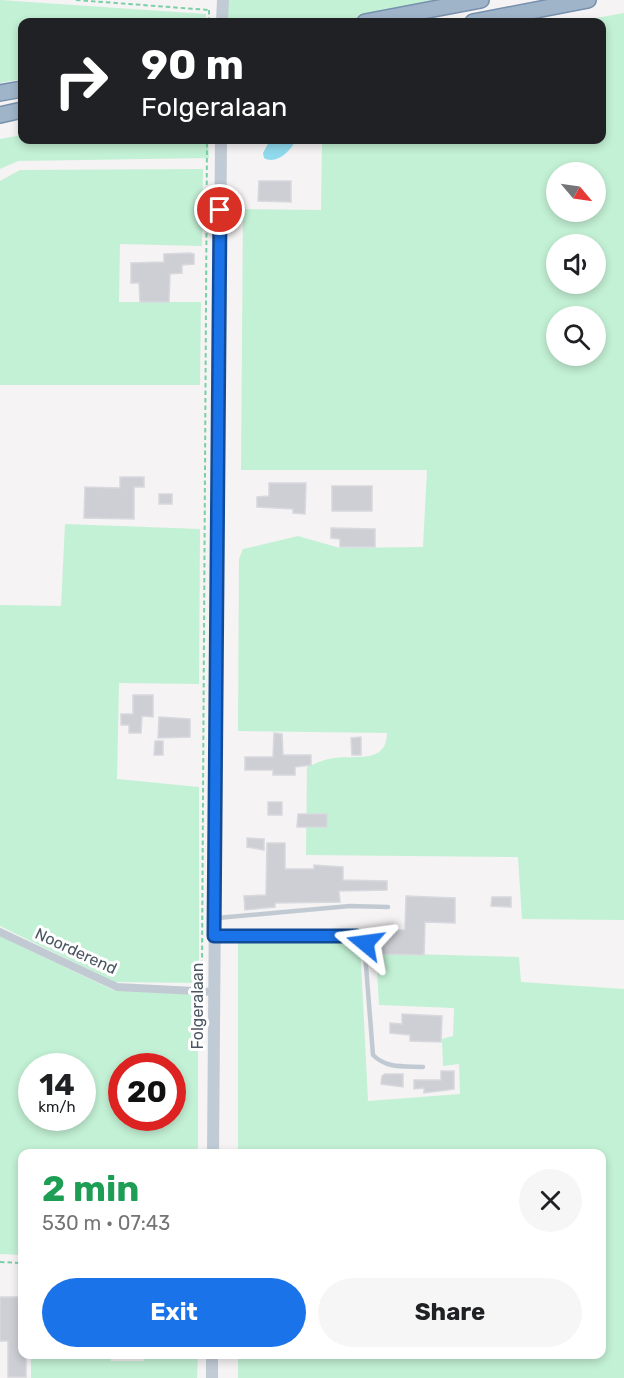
<!DOCTYPE html>
<html lang="en">
<head>
<meta charset="utf-8">
<style>
  :root { --surface:#fff; --page:#f6f6f6; --text:#202124; --muted:#757577; --accent:#1a73e8 }
  body { margin:0; font-family:Rubik,sans-serif; background:var(--page); color:var(--text); height:100vh; display:flex; flex-direction:column; font-size:22px; white-space:nowrap }
  * { box-sizing:border-box; margin:0 }
  p { font-size:20px; color:var(--muted) }
  .icon { flex:none; width:33px; height:33px; fill:none; stroke:currentColor; stroke-width:2; stroke-linecap:round; stroke-linejoin:round }
  .map { position:relative; flex:1; overflow:hidden }
  .side { position:absolute; left:18px; top:1149px; width:588px; height:210px; display:flex; flex-direction:column; background:var(--surface); border-radius:12px; box-shadow:0 3px 9px #0003 }
  .side>* { flex:none }
  .top-card { position:absolute; left:18px; top:18px; width:588px; height:126px; border-radius:12px; box-shadow:0 3px 9px #0003; background:#202124; color:#fff; overflow:hidden }
  .needle { width:39px; rotate:119deg }
  .controls { position:absolute; left:546px; top:162px; display:grid; gap:12px }
  .controls a { display:grid; place-items:center; width:60px; height:60px; border-radius:50%; background:var(--surface); box-shadow:0 3px 9px #0003; font-size:30px }
  .speed { position:absolute; left:18px; top:1053px; display:flex; gap:12px; font-size:30px; font-weight:700; text-align:center }
  .speed>* { display:grid; place-content:center; width:78px; height:78px; border-radius:50%; background:var(--surface); box-shadow:0 3px 9px #0003; line-height:1 }
  .speed small { font-size:15px; font-weight:400 }
  .speed .limit { border:9px solid #d22; background:#fff; color:#111 }
  .pin { position:absolute; display:grid; place-items:center; width:51px; height:51px; color:#fff; margin:-26px; border:3px solid #fff; border-radius:50%; box-shadow:0 2px 6px #0007 }
  .me { position:absolute; width:66px; margin:-33px; rotate:286deg; stroke-linejoin:round; filter:drop-shadow(0 0 4px #0008) }
  .turn { display:flex; align-items:center; gap:21px; height:126px; padding:0 24px; font-size:27px }
  .turn .icon { width:78px; height:78px; stroke-width:2.5 }
  .turn b { display:block; font-size:42px; line-height:51px }
  .round { display:grid; place-items:center; flex:none; width:63px; height:63px; border-radius:32px; background:var(--page) }
  .head { display:flex; align-items:center; justify-content:space-between; height:102px; padding:0 24px }
  h1 { font-size:36px; font-weight:700; line-height:45px; color:#1e9e55 }
  .cta { display:flex; gap:12px; margin-top:auto; padding:12px 24px }
  .cta a { flex:1; height:69px; border-radius:36px; background:var(--accent); color:#fff; font-size:24px; font-weight:700; line-height:69px; text-align:center }
  .cta a+a { background:var(--page); color:var(--text) }
  .map>svg:first-child { display:block }
</style>
</head>
<body>
<div class="map">
<svg width="624" height="1378" viewBox="0 0 624 1378">
  <rect width="100%" height="100%" fill="#f5f3f3"/>
  <g fill="#c3f1d5" fill-rule="evenodd">
    <path d="M 0,0 L 206,14 L 206,22 L 22,22 L 22,79 L 0,83 Z"/>
    <path d="M 228,0 L 458,0 L 336,22 L 227,22 Z"/>
    <path d="M 624,13 L 624,920 L 522,919 L 518,857 L 306,855 L 307,767 C 316,763 325,759 335,758 C 356,755 387,764 387,733 L 238,731 L 239,559 L 243,549 L 298,536 L 340,548 L 423,547 L 427,470 L 241,470 L 243,209 L 321,210 L 322,140 L 602,140 L 602,22 L 574,22 ZM 556,172 L 596,172 L 596,212 L 556,212 ZM 556,244 L 596,244 L 596,284 L 556,284 ZM 556,316 L 596,316 L 596,356 L 556,356 Z"/>
    <path d="M 22,135 L 22,140 L 208,140 L 209,158 L 18,161 L 0,169 L 0,139 Z"/>
    <path d="M 203,169 L 202,246 L 120,244 L 119,302 L 201,302 L 200,385 L 0,385 L 0,181 L 20,170 Z"/>
    <path d="M 65,524 L 200,529 L 199,684 L 119,683 L 117,779 L 199,787 L 199,983 L 114,982 L 0,926 L 0,605 L 61,606 Z"/>
    <path d="M 0,936 L 113,990 L 198,995 L 198,1153 L 22,1154 L 22,1255 L 0,1254 ZM 32,1066 L 82,1066 L 82,1118 L 32,1118 ZM 122,1066 L 172,1066 L 172,1118 L 122,1118 Z"/>
    <path d="M 254,941 L 360,943 L 368,1101 L 460,1094 L 459,1064 L 443,1066 L 442,1039 L 453,1036 L 454,1008 L 379,1005 L 376,953 L 519,957 L 521,982 L 624,989 L 624,1378 L 238,1378 L 238,1355 L 602,1354 L 602,1154 L 238,1153 L 238,943 Z"/>
    <path d="M 31,1355 L 111,1355 L 111,1361 L 144,1361 L 144,1355 L 198,1355 L 197,1378 L 31,1378 Z"/>
  </g>
  <path fill="#90daee" d="M 270,140 L 294,140 L 295,142 C 289,152 276,165 264,158 L 263,153 Z"/>
  <g fill="#cdcfd5" stroke="#d7d9de" stroke-width="1.5">
    <path d="M 259,181 L 291,181 L 291,202 L 258,201 Z"/>
    <path d="M 190,253 L 194,254 L 194,264 L 182,265 L 182,273 L 170,274 L 169,302 L 140,302 L 139,283 L 131,283 L 131,263 L 164,262 L 164,254 Z"/>
    <path d="M 120,477 L 144,477 L 144,487 L 134,487 L 134,519 L 84,518 L 85,487 L 120,488 Z"/>
    <path d="M 269,483 L 306,483 L 305,514 L 293,513 L 293,509 L 257,507 L 257,497 L 269,496 Z"/>
    <rect x="332" y="486" width="40" height="25"/>
    <rect x="159" y="494" width="13" height="10"/>
    <path d="M 331,528 L 375,529 L 375,547 L 340,547 L 340,539 L 331,538 Z"/>
    <path d="M 133,695 L 153,695 L 153,717 L 142,716 L 141,733 L 129,733 L 129,725 L 121,725 L 121,714 L 133,714 Z"/>
    <path d="M 159,717 L 190,719 L 190,737 L 158,738 Z"/>
    <path d="M 274,733 L 282,734 L 283,755 L 311,755 L 311,765 L 295,767 L 295,775 L 273,775 L 273,770 L 245,770 L 245,757 L 273,757 Z"/>
    <path d="M 361,737 L 361,755 L 352,755 L 351,738 Z"/>
    <path d="M 155,741 L 163,741 L 163,755 L 154,755 Z"/>
    <rect x="268" y="802" width="14" height="13"/>
    <path d="M 298,814 L 327,814 L 327,827 L 297,827 Z"/>
    <path d="M 247,838 L 264,839 L 264,850 L 247,847 Z"/>
    <path d="M 267,843 L 285,843 L 285,869 L 314,869 L 314,865 L 343,867 L 343,880 L 387,881 L 387,890 L 339,891 L 340,902 L 275,903 L 275,907 L 245,910 L 244,896 L 266,895 Z"/>
    <path d="M 406,896 L 455,898 L 455,923 L 425,922 L 424,955 L 382,954 L 383,930 L 405,930 Z"/>
    <path d="M 492,897 L 511,897 L 511,907 L 491,906 Z"/>
    <path d="M 402,1014 L 442,1016 L 441,1042 L 410,1041 L 410,1035 L 390,1033 L 390,1023 L 402,1024 Z"/>
    <path d="M 441,1071 L 454,1071 L 454,1089 L 424,1093 L 424,1088 L 414,1089 L 414,1080 L 441,1080 Z"/>
    <path d="M 385,1074 L 403,1074 L 403,1087 L 381,1084 L 382,1076 Z"/>
    <path d="M 0,1297 L 22,1297 L 22,1354 L 26,1354 L 26,1377 L 8,1377 L 8,1341 L 0,1341 Z"/>
  </g>
  <g fill="none" stroke-linecap="round" stroke-linejoin="round">
    <g stroke="#7690ad" stroke-width="18">
      <g id="trunk">
        <path d="M 365,22 L 481,0"/>
        <path d="M 473,22 L 588,0"/>
        <path d="M 0,93 L 22,89"/>
        <path d="M 0,115 L 22,110"/>
      </g>
    </g>
    <g stroke="#7ad0a6" stroke-width="2" stroke-dasharray="4.5 3" stroke-linecap="butt">
      <path d="M 76,0 L 209,10"/>
      <path d="M 209,10 L 209,22"/>
      <path d="M 202,965 L 207,140"/>
      <path d="M 198,1000 L 202,1011"/>
      <path d="M 0,1262 L 22,1263"/>
    </g>
    <g stroke="#c1cad2" stroke-width="4.5">
      <path d="M 217,918 L 350,906 L 388,907"/>
      <path d="M 217,936 L 357,936 L 364,940 L 373,1055 C 387,1069 404,1066 423,1067"/>
    </g>
    <path stroke="#c1cad2" stroke-width="8" d="M 0,932 L 117,987 L 214,992"/>
    <g stroke="#c1cbd6" stroke-width="12">
      <path d="M 222,22 L 223,0"/>
      <path d="M 213,1154 L 221,140"/>
      <path d="M 212,1378 L 212,1354"/>
    </g>
    <use href="#trunk" stroke="#9fb4c9" stroke-width="15"/>
  </g>
  <g fill="none" stroke-linecap="round" stroke-linejoin="round">
    <g stroke="#114b97" stroke-width="15">
      <path id="route" d="M 220,210 L 214,936 L 357,936 L 365,943"/>
    </g>
    <use href="#route" stroke="#1a73e8" stroke-width="10"/>
  </g>
  <g text-anchor="middle" dominant-baseline="central" stroke-width="6" stroke-linejoin="round" paint-order="stroke">
    <g font-size="16" fill="#4a5661" stroke="#fff">
      <text transform="translate(76 951) rotate(25)">Noorderend</text>
      <text transform="translate(197 1006) rotate(-90)">Folgeralaan</text>
    </g>
  </g>
</svg>
<div class="controls">
<a><svg class="needle" viewBox="-14 -14 28 28"><path d="M0-13l5 13h-10z" fill="#e53935"/><path d="M0 13l5-13h-10z" fill="#757577"/></svg></a>
<a><svg class="icon" aria-label="sound" viewBox="0 0 24 24"><path d="M4 9h4l5-4v14l-5-4H4zM17 9q2 3 0 6"/></svg></a>
<a><svg class="icon" aria-label="search" viewBox="0 0 24 24"><circle cx="10" cy="10" r="6"/><path d="M15 15l6 6"/></svg></a>
</div>
<div class="speed"><div>14<small>km/h</small></div><div class="limit">20</div></div>
<div class="pin" style="left:220px;top:210px;background:#d93025"><svg class="icon" aria-label="arrive" viewBox="0 0 24 24"><path d="M6 21V4h12l-3 4 3 4H6"/></svg></div>
<svg class="me" style="left:365px;top:943px" viewBox="-20 -20 40 40"><path d="M0-17L14 15 0 8-14 15z" fill="#1a73e8" stroke="#fff" stroke-width="4"/></svg>
<div class="top-card">
<div class="turn"><svg class="icon" aria-label="right" viewBox="0 0 24 24"><path d="M7 20v-9h11M14 6l5 5-5 5"/></svg><div><b>90 m</b>Folgeralaan</div></div>
</div>
<section class="side">
<div class="head"><div><h1>2 min</h1><p>530 m · 07:43</p></div><a class="round"><svg class="icon" aria-label="close" viewBox="0 0 24 24"><path d="M6 6l12 12M18 6L6 18"/></svg></a></div>
<div class="cta"><a>Exit</a><a>Share</a></div>
</section>
</div>
</body>
</html>
